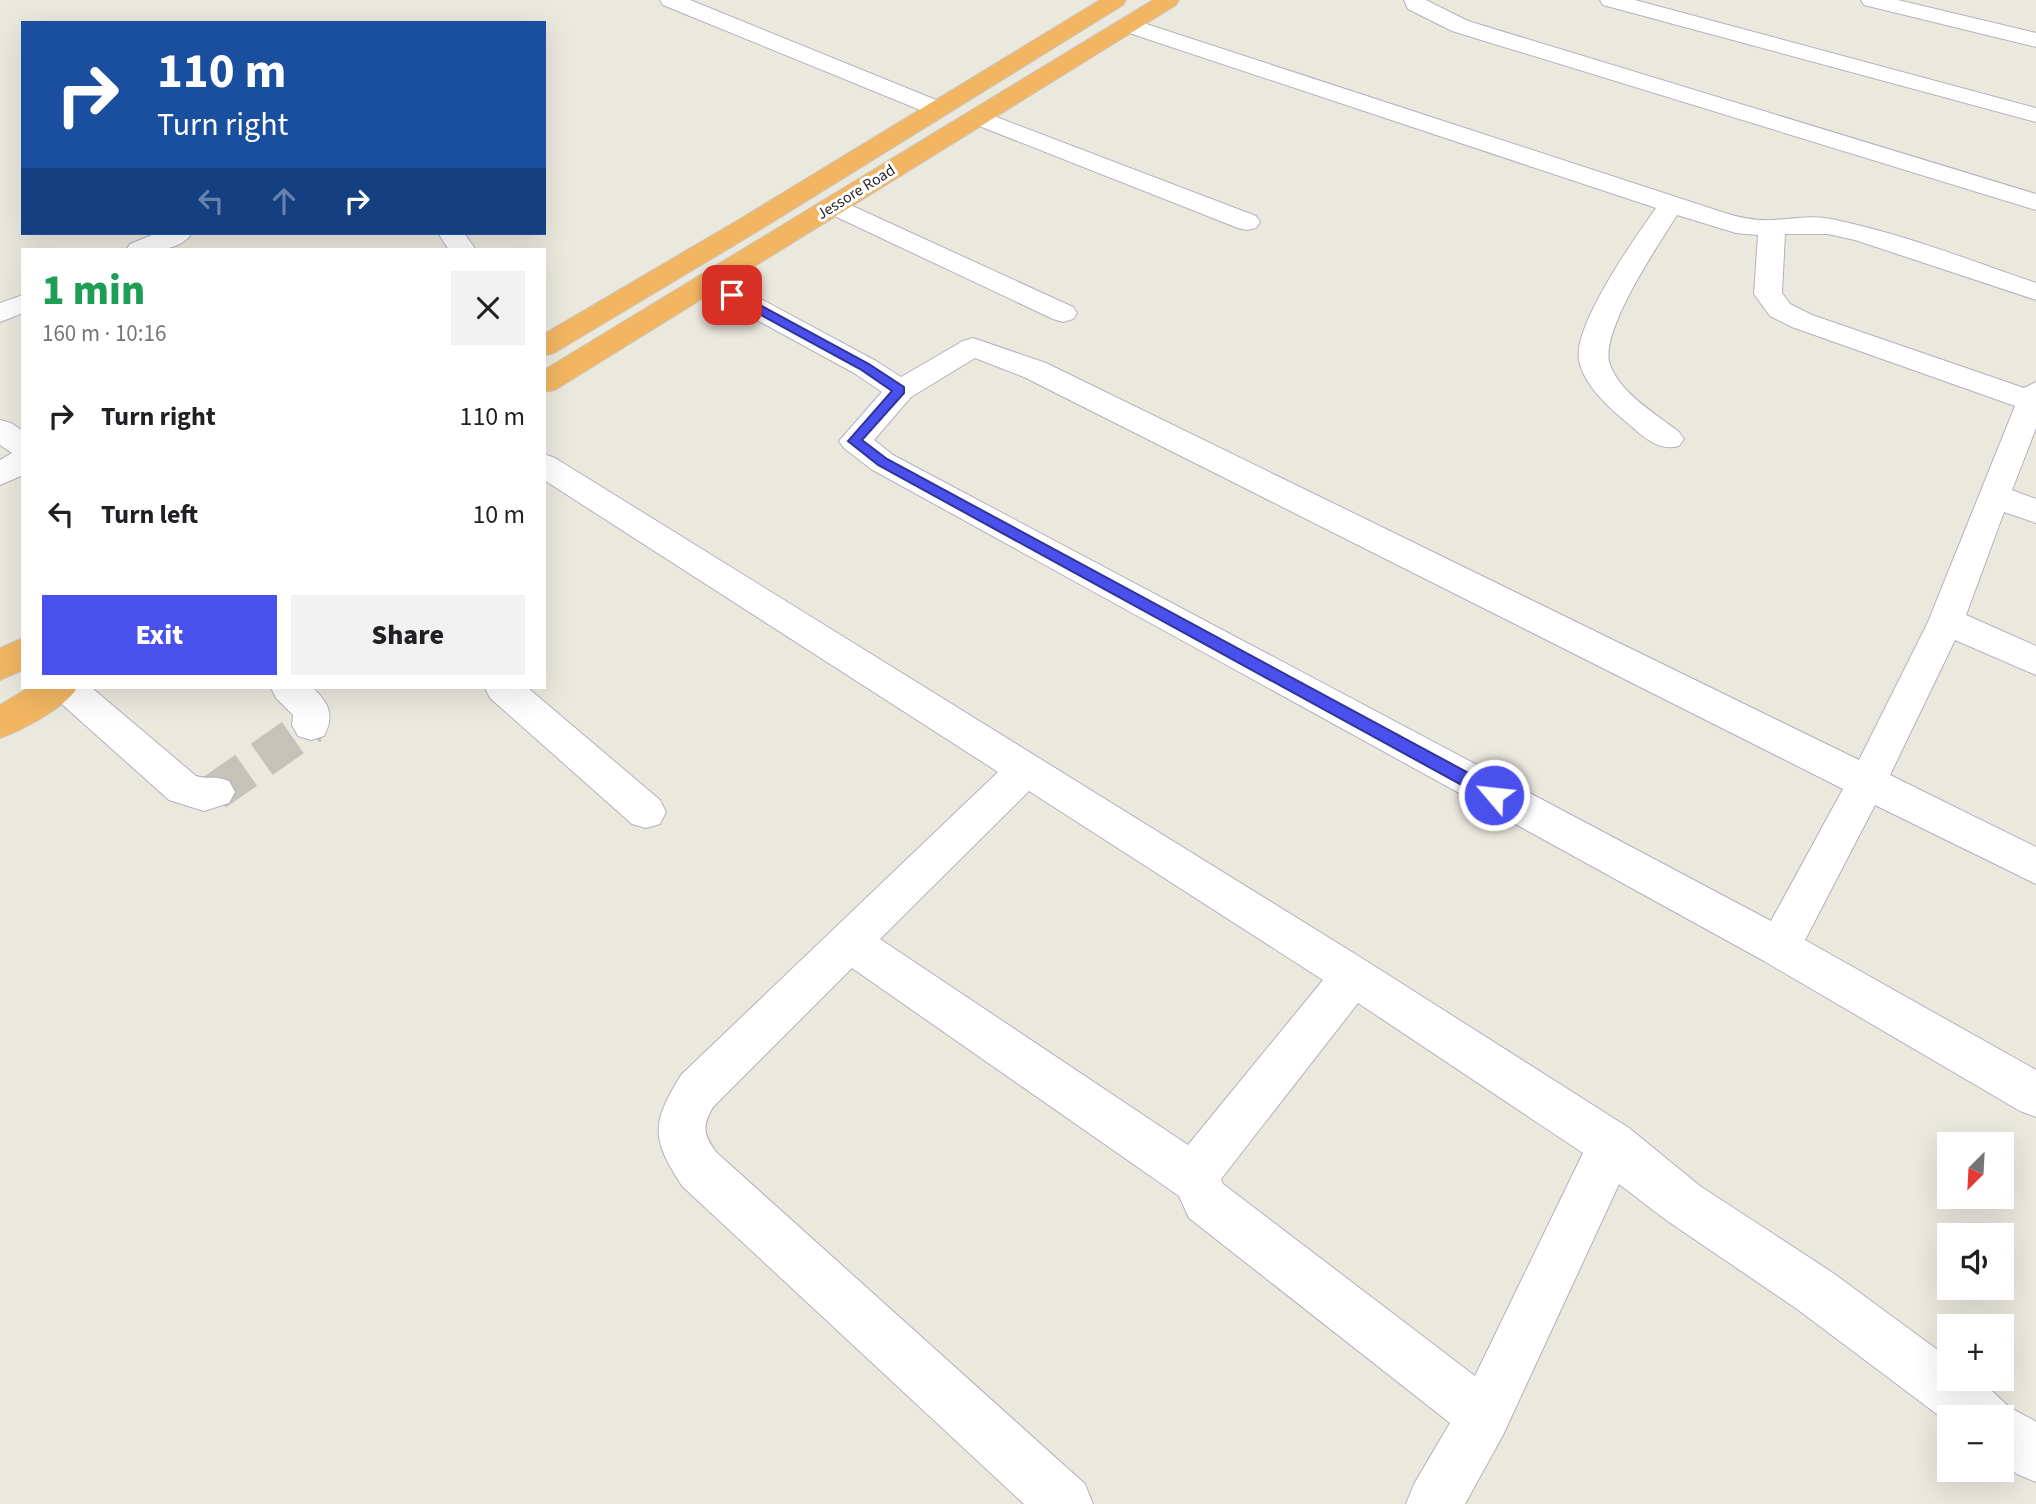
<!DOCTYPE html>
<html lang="en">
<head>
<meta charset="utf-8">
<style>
  :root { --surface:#fff; --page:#f2f2f2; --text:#202124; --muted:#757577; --accent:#4a50ec }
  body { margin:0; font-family:"Source Sans 3",sans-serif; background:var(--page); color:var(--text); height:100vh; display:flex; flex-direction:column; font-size:26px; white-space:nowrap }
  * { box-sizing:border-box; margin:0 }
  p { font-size:23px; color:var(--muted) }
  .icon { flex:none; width:38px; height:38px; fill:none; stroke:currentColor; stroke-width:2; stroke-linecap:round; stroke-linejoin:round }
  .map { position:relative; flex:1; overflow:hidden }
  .drawer { position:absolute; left:21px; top:248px; width:525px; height:441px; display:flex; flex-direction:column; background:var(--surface); border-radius:0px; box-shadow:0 7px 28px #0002 }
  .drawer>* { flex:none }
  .hud { position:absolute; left:21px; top:21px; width:525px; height:214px; border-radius:0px; box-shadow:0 7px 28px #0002; background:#1a4fa0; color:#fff; overflow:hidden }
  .needle { width:46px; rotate:204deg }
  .controls { position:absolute; left:1937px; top:1132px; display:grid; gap:14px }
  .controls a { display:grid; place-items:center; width:77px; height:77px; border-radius:0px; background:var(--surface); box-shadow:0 7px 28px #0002; font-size:35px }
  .pin { position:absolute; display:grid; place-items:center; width:60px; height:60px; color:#fff; margin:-30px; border-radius:14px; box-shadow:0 4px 10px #0006 }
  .me { position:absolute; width:77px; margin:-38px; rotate:298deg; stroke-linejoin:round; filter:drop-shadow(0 0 5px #0008) }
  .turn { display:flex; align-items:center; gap:24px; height:147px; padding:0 21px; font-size:32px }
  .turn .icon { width:91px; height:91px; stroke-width:2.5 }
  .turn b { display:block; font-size:49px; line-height:60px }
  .lanes { display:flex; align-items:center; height:66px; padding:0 21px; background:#0003; justify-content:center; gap:35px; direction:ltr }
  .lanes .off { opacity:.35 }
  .round { display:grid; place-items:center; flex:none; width:74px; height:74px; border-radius:0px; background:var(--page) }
  .head { display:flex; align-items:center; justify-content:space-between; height:119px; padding:0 21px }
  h1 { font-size:42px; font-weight:800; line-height:52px; color:#1e9e55 }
  .primary-button { display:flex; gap:14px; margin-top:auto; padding:14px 21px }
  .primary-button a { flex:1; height:80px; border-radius:0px; background:var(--accent); color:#fff; font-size:28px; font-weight:800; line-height:80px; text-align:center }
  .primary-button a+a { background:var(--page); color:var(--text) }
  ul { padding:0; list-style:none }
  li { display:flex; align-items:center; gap:21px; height:98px; padding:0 21px }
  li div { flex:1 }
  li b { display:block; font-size:26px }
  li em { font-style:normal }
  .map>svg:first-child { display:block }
</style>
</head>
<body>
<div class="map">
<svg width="2036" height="1504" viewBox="0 0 2036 1504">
  <rect width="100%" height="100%" fill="#ebe8de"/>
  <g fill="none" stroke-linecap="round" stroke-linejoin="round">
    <path stroke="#c5c2ba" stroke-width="38" stroke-dasharray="38 19" stroke-linecap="butt" d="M 215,792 L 311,725"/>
    <g stroke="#b1b2bd" stroke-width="2">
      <g id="minor">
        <path d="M 660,0 L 690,0 L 946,104 L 950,109 L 946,114 L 930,114 L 663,5 Z"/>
        <path d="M 1404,0 L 1426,0 L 1468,21 L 2036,194 L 2036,210 L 1452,31 L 1408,9 Z"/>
        <path d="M 1600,0 L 1635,0 L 2036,108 L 2036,122 L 1603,5 Z"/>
        <path d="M 1861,0 L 1898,0 L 2036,33 L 2036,47 L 1864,5 Z"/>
        <path d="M 1128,18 L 1725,213 C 1741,218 1756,221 1773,220 C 1793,219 1811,215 1831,219 C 1901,233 1969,260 2036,283 L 2036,300 L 1855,240 L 1828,234 L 1785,234 L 1782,293 L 1790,304 L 1812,315 L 2024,388 L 2036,382 L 2036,428 L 2012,490 L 2036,499 L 2036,523 L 2004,512 L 1966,615 L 2036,646 L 2036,675 L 1955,640 L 1890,775 L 2036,847 L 2036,884 L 1875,805 L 1805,940 L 2036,1070 L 2036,1117 L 2020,1111 L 1764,961 L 871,469 L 844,448 L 839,441 L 882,392 L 854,373 L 700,289 L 696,283 L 700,277 L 710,275 L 720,277 L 876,361 L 901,377 L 963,341 L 973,338 L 1046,363 L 1859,760 L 1928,622 L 2015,406 L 1792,327 L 1770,316 L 1754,294 L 1758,235 L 1736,233 L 1677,215 C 1659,244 1598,333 1610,365 C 1621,394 1656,414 1679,432 L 1684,439 L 1679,446 C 1656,452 1641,434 1624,420 C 1607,406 1583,383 1579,360 C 1573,325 1635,238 1656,208 L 1120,30 L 1117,25 L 1120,20 ZM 975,358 L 1024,377 L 1843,789 L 1771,921 L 893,455 L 874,440 L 911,397 Z"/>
        <path d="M 978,110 L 1256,216 L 1260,222 L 1256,228 L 1247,230 L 1238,228 L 969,122 L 966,117 L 969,112 Z"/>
        <path d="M 835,198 L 1073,307 L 1077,313 L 1073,319 L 1063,322 L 1053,319 L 826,212 L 822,206 L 826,200 Z"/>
        <path d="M 157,233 L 192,233 C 179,253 148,251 126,250 L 130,244 Z"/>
        <path d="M 438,233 L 464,233 L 476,250 L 449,250 Z"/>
        <path d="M 23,295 L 23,313 L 0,322 L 0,303 Z"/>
        <path d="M 0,420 L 11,423 L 23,431 L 23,475 L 0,485 L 0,460 L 12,453 L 0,445 Z"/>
        <path d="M 544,454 L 555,458 L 1368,962 L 1629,1128 L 1700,1186 L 1833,1273 L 1950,1359 L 1950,1379 C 1984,1379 1983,1383 2007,1405 C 2012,1410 2028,1416 2036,1422 L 2036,1482 L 2017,1474 L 2002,1463 L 2002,1418 L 1950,1418 L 1950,1424 L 1797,1309 L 1666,1220 L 1619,1184 L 1503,1435 L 1465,1504 L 1406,1504 L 1414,1484 L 1450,1423 L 1189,1218 L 1179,1196 L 852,968 L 713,1107 C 702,1126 703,1134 716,1152 L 1085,1484 L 1093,1504 L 1024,1504 L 682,1186 C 651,1138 651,1124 681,1075 L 998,772 L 544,480 ZM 1029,791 L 1323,980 L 1188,1145 L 880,939 ZM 1358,1003 L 1583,1153 L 1475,1376 L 1223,1184 L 1221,1179 Z"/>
        <path d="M 50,688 L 92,688 L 196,776 C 209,780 214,775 229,781 L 235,792 L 229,803 L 204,811 L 169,800 L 55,698 Z"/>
        <path d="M 271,688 L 313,688 C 329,703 335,716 324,736 L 311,740 L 298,736 L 292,725 L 293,715 L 276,698 Z"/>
        <path d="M 485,688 L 528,688 L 660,800 L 666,812 L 660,824 L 646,828 L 632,824 L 490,698 Z"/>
      </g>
    </g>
    <g stroke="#c8c8c8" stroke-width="2">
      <g id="highway">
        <path d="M 1100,0 L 1126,0 L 1123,5 L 758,231 L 554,353 L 544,356 L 544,334 L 740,219 Z"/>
        <path d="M 1153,0 L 1179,0 L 1176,5 L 555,390 L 544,392 L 544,370 Z"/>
        <path d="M 23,638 L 23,670 L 0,680 L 0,648 Z"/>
        <path d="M 28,688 L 77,688 C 66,707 21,731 0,738 L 0,705 Z"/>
      </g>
    </g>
    <use href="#minor" fill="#fff" fill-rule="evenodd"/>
    <use href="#highway" fill="#f2b662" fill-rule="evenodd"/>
  </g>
  <path fill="#4a50ec" stroke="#303499" stroke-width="2" d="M 728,292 L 736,292 L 869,364 L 904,387 L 904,393 L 862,440 L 887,459 L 1500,790 L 1502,795 L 1500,800 L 1489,800 L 878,465 L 848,441 L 892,391 L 860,369 L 728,297 Z"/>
  <g text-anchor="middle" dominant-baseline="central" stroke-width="6" stroke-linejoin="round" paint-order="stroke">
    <g font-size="16" fill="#2b2b2b" stroke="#fff">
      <text transform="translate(856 192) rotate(-32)">Jessore Road</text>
    </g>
  </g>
</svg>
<div class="controls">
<a><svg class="needle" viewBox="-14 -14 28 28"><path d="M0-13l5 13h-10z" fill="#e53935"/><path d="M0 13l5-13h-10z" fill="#757577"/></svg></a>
<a><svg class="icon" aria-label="sound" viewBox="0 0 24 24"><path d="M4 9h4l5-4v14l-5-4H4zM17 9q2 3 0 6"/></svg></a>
<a>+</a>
<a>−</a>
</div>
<div class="pin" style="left:732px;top:295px;background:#d93025"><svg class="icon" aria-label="arrive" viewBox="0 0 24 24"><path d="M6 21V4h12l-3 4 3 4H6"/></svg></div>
<svg class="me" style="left:1494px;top:795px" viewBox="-20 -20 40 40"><circle r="17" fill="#4a50ec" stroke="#fff" stroke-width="3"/><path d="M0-11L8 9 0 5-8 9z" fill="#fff"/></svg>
<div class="hud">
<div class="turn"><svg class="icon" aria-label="right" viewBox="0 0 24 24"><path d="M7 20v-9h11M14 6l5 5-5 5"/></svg><div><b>110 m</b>Turn right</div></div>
<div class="lanes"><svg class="icon off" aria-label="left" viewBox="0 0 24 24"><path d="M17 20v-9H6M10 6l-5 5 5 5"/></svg><svg class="icon off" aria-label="ahead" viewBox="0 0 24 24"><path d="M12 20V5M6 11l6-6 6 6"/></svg><svg class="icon" aria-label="right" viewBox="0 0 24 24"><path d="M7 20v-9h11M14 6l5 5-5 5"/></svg></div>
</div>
<section class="drawer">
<div class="head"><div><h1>1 min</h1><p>160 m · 10:16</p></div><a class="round"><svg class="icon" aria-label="close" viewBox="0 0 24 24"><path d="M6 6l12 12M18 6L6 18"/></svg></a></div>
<ul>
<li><svg class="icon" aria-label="right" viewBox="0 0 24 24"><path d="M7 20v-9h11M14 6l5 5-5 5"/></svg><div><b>Turn right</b></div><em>110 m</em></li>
<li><svg class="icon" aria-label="left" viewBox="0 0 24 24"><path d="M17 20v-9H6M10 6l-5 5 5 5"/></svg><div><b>Turn left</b></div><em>10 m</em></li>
</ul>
<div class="primary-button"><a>Exit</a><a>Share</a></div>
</section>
</div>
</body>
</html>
